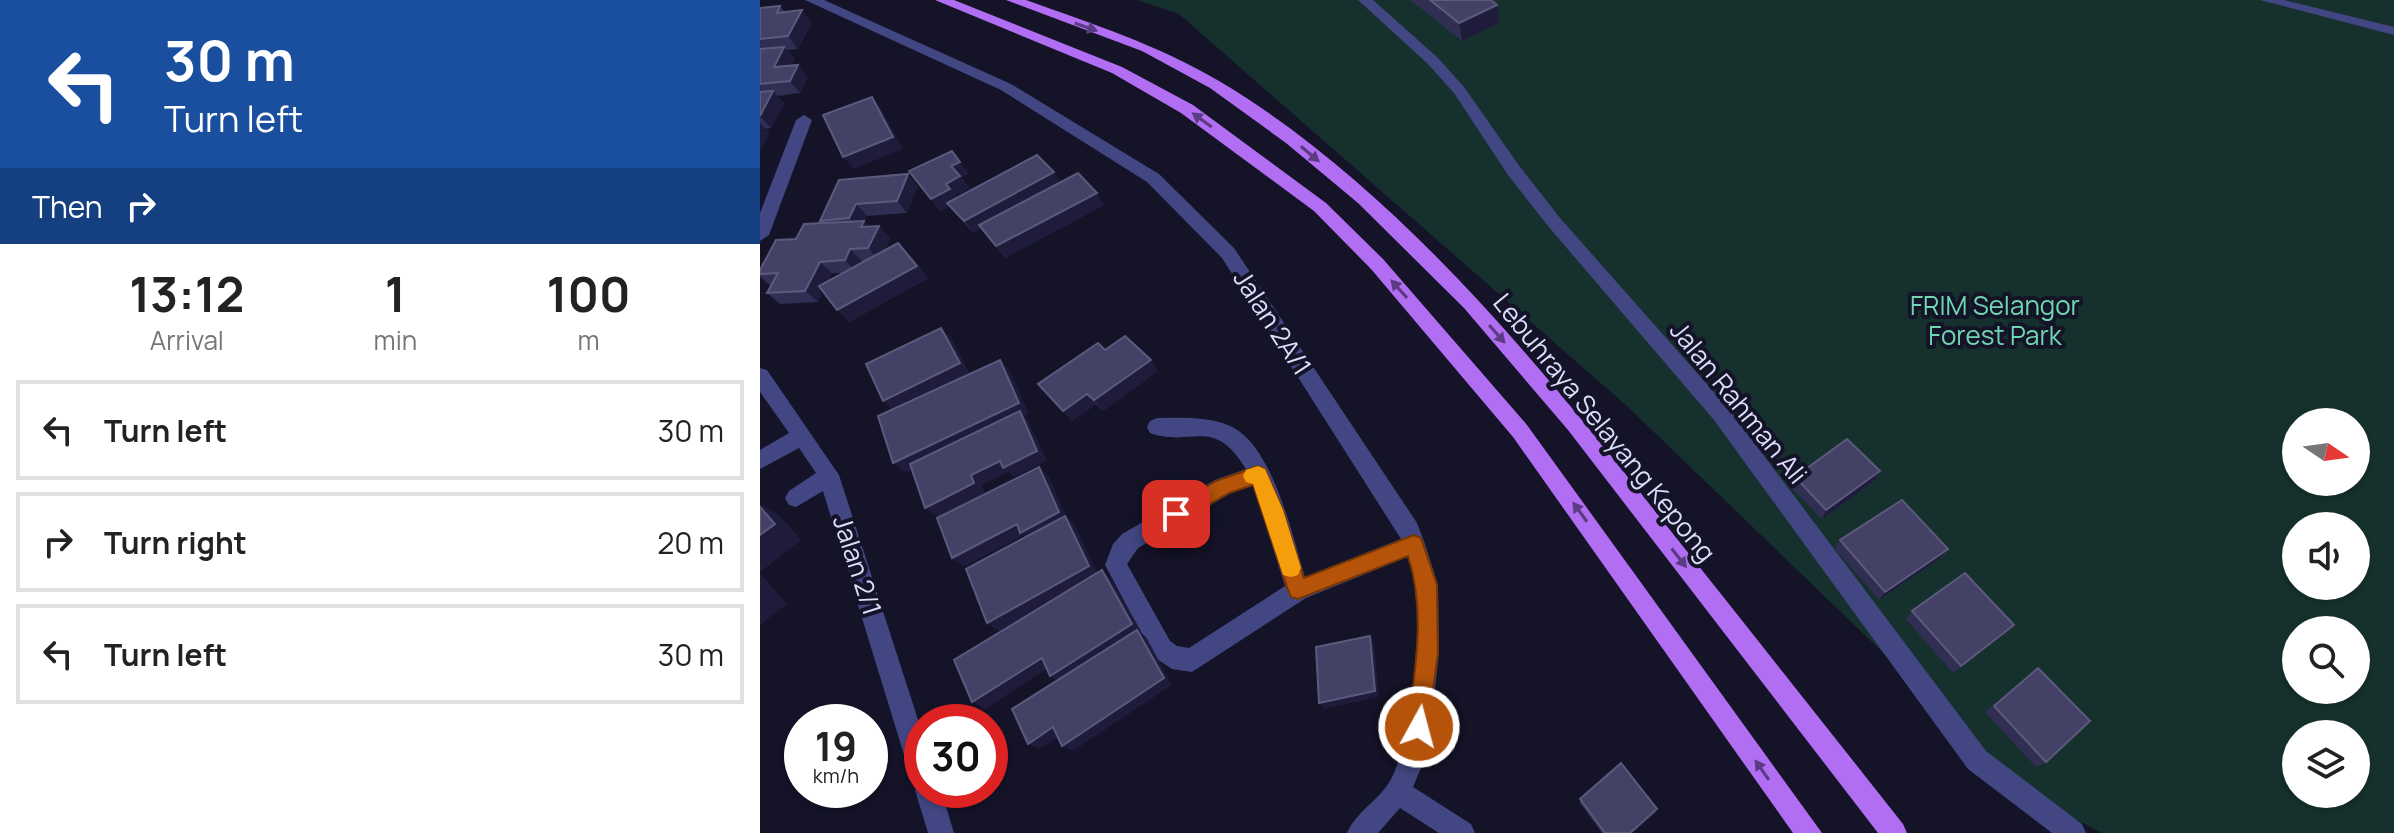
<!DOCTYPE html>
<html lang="en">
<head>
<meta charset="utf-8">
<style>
  :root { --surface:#fff; --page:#f6f6f6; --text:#222; --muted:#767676; --line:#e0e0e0 }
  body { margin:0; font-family:Manrope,sans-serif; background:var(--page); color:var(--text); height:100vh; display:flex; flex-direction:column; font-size:30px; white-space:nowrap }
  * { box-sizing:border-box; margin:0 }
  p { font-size:26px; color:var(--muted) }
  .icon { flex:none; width:44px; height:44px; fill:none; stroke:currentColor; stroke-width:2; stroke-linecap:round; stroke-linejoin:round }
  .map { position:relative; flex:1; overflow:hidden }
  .drawer { display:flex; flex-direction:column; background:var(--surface); width:760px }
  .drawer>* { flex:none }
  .top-card { background:#1a4fa0; color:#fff; overflow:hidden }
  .needle { width:52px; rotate:103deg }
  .controls { position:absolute; left:1522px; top:408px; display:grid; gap:16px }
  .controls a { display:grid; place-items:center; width:88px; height:88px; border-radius:50%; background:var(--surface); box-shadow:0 2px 6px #0004; font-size:40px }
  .speed { position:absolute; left:24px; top:704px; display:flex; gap:16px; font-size:40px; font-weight:700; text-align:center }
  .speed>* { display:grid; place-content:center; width:104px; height:104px; border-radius:50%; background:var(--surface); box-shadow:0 2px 6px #0004; line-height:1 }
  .speed small { font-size:20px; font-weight:400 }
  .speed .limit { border:12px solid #d22; background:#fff; color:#111 }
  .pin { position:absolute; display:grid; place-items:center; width:68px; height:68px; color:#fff; margin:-34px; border-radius:16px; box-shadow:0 4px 12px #0006 }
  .me { position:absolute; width:88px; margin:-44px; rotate:7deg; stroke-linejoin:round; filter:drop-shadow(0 0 6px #0008) }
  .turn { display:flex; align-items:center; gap:28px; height:168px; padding:0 32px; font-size:36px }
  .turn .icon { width:104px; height:104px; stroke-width:2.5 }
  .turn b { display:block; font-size:56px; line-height:68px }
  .then { display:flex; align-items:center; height:76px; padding:0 32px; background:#0003; gap:16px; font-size:30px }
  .eta { display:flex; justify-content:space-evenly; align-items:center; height:136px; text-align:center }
  .eta b { font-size:48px; font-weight:700; line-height:56px }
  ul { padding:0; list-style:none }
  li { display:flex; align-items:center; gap:24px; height:100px; margin:0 16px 12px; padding:0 16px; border:4px solid var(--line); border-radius:0px }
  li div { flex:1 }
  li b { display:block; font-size:30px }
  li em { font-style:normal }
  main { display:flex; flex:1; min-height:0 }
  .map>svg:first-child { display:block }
</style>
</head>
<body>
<main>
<section class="drawer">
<div class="top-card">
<div class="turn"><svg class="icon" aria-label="left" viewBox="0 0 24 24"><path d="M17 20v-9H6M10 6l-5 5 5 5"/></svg><div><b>30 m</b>Turn left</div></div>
<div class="then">Then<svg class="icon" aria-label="right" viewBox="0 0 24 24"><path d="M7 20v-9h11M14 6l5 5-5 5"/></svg></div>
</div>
<div class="eta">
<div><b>13:12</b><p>Arrival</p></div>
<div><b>1</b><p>min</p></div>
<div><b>100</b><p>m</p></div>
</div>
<ul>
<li><svg class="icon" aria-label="left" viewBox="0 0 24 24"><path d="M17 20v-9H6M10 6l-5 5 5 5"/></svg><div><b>Turn left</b></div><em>30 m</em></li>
<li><svg class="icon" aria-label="right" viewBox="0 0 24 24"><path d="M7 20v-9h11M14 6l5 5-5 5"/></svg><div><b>Turn right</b></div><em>20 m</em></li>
<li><svg class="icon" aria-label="left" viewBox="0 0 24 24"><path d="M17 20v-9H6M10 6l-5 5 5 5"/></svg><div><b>Turn left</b></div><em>30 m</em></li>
</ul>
</section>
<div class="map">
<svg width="1634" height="833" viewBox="0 0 1634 833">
  <rect width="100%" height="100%" fill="#141328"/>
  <path fill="#16312d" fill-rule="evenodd" d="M 377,0 L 1634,0 L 1634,833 L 1342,833 L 1273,797 L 868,407 L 419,14 ZM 1536,422 L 1596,422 L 1596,482 L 1536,482 ZM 1536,526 L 1596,526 L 1596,586 L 1536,586 ZM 1536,630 L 1596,630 L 1596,690 L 1536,690 ZM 1536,734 L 1596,734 L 1596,794 L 1536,794 Z"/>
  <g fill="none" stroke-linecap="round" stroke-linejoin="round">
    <g fill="#424783" fill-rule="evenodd">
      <path d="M 45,0 L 64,0 L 251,84 L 399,174 L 474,248 L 657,523 L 665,544 L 678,585 L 679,653 L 668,751 L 653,787 L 711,824 L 715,833 L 679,833 L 640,808 L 618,833 L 587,833 C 596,812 619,800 630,781 C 653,741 661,633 656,587 C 655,577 650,566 647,557 L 546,598 L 432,672 L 412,669 L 394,657 L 345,565 L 353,544 L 362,534 L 455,480 L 486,469 C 453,415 433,448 390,433 L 387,427 L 390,421 L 397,418 C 421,418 447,416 470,426 C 513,445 532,535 545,577 L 641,539 L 462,258 L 387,182 L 241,90 ZM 493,485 L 525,586 L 429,648 L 417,646 L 410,641 L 367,564 L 378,548 L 469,494 Z"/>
      <path d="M 598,0 L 613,0 L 678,58 L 704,87 L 760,167 L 800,218 L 968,408 L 1226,751 L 1322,824 L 1326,833 L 1292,833 L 1208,769 L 954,420 L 788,226 L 748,175 L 694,93 L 668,64 Z"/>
      <path d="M 1500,0 L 1524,0 L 1634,27 L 1634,35 Z"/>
      <path d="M 44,115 L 52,120 L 9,235 L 0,241 L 0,213 L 36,120 Z"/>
      <path d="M 0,368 L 7,370 L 79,475 L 162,732 L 162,790 L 181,790 L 194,833 L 168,833 L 155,790 L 159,782 L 153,780 L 149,771 L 63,491 L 36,507 L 29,505 L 25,498 L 29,491 L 56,473 L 39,448 L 0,469 L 0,450 L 29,433 L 0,392 Z"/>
    </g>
    <g fill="#b16ef2" fill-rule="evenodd">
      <path d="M 175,0 L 194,0 L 362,67 L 433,105 L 566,203 L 623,259 L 767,425 L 1062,833 L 1033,833 L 753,437 L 611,269 L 554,211 L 421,113 L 352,73 Z"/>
      <path d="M 246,0 L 266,0 C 333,24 398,45 459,81 C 633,184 782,367 906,525 C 985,624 1064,724 1143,824 L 1147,833 L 1118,833 L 808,430 L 704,308 L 598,203 L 526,143 L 450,88 L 382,51 Z"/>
    </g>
  </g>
  <g fill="#312e54" fill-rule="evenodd">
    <path d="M 650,0 L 731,0 L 737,5 L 739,23 L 702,41 Z"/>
    <path d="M 20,6 L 25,12 L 52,23 L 38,49 L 27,50 L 35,59 L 31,66 L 48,77 L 40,93 L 17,96 L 24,103 L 11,128 L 5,129 L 9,133 L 0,151 L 0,8 Z"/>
    <path d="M 149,171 L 209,174 L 201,177 L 209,188 L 195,196 L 197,198 L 300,182 L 344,205 L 245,258 L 221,228 L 213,233 L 189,206 L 180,211 Z"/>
    <path d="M 79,180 L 158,186 L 147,213 L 107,216 L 104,221 L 109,226 L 119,226 L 130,238 L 124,251 L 149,255 L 168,278 L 89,322 L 63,291 L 58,302 L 20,304 L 7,293 L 11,286 L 0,277 L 0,270 L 63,223 L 60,221 ZM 72,273 L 83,273 L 68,281 Z"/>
    <path d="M 345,350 L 398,371 L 343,411 L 336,404 L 312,421 L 278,384 Z"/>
    <path d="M 1120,471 L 1114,481 L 1062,519 L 1031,487 L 1035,477 Z"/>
    <path d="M 1080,540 L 1188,549 L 1181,557 L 1119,600 L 1075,549 Z"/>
    <path d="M 1152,611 L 1245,633 L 1193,673 L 1146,619 Z"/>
    <path d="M 1278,668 L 1286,762 L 1276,767 L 1225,712 Z"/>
    <path d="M 820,799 L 895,813 L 873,833 L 842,833 L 820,803 Z"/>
  </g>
  <g fill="#1e1b3b">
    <path d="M 737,5 L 739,23 L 702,41 L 699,23 Z"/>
    <path d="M 42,10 L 52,23 L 38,49 L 28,36 Z"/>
    <path d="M 24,47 L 35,59 L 24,80 L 14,67 Z"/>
    <path d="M 38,65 L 48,77 L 40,93 L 30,81 Z"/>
    <path d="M 13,91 L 24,103 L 11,128 L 0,116 Z"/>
    <path d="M 112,97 L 121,109 L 143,149 L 94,169 L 83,157 Z"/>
    <path d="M 0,123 L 9,133 L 0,151 Z"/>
    <path d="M 200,162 L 209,174 L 201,177 L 209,188 L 195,196 L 199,201 L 180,211 L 171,199 L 186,184 L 191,166 Z"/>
    <path d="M 294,172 L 302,184 L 213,233 L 204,221 Z"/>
    <path d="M 148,174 L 158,186 L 147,213 L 137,201 Z"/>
    <path d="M 337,193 L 344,205 L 245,258 L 236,246 Z"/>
    <path d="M 96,204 L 107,216 L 104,221 L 115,233 L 100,230 L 89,218 Z"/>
    <path d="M 119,226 L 130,238 L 119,260 L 108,248 Z"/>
    <path d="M 138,243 L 168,278 L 89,322 L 77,310 Z"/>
    <path d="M 90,249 L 102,261 L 96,272 L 85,260 Z"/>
    <path d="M 60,262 L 72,273 L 58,302 L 45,291 Z"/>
    <path d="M 181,328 L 192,339 L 210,374 L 135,412 L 123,401 Z"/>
    <path d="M 240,360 L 250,371 L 269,414 L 264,416 L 269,422 L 287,461 L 254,477 L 248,472 L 222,485 L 225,493 L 177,517 L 165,508 L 211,475 L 262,417 L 146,473 L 133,463 Z"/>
    <path d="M 391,360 L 398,371 L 343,411 L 334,400 Z"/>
    <path d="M 327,394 L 336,404 L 312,421 L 303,411 Z"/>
    <path d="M 279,467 L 289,477 L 307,517 L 315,525 L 338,575 L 239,631 L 227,623 L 271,542 L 264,535 L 204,567 L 192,558 Z"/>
    <path d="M 1120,471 L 1114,481 L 1062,519 L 1066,510 Z"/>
    <path d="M 0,503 L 19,515 L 42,540 L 0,572 Z"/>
    <path d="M 1188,549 L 1181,557 L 1119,600 L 1125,592 Z"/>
    <path d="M 342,570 L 351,579 L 381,631 L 380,632 L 386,637 L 412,685 L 313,751 L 302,746 L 301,683 L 290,676 Z"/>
    <path d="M 0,573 L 27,604 L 0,625 Z"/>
    <path d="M 610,636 L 614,643 L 619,697 L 564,709 L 559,703 Z"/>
    <path d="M 282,658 L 293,665 L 225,709 L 212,702 Z"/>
    <path d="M 293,727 L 305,733 L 280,749 L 268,744 Z"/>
    <path d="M 897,809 L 895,813 L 873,833 L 870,833 Z"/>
  </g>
  <g fill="#434166" stroke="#5c597d" stroke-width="2">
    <path d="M 670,0 L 731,0 L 737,5 L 699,23 Z"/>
    <path d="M 20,6 L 17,13 L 42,10 L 28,36 L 0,39 L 0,8 Z"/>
    <path d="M 24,47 L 14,67 L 38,65 L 30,81 L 0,84 L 0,49 Z"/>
    <path d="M 13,91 L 0,116 L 0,92 Z"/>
    <path d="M 112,97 L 133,137 L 83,157 L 63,115 Z"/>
    <path d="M 192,151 L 200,162 L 191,166 L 200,176 L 186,184 L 190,189 L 171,199 L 149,171 Z"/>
    <path d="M 277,155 L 294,172 L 204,221 L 187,203 Z"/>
    <path d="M 318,173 L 337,193 L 236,246 L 219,225 Z"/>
    <path d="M 148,174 L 137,201 L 96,204 L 89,218 L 60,221 L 79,180 Z"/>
    <path d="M 104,221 L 101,227 L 119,226 L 108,248 L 90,249 L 85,260 L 60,262 L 45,291 L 7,293 L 18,273 L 0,274 L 0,270 L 16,240 L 36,239 L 44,224 Z"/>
    <path d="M 138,243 L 157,266 L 77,310 L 59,286 Z"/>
    <path d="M 181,328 L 200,363 L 123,401 L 106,364 Z"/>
    <path d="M 365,336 L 391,360 L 334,400 L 327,394 L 303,411 L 278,384 L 338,343 L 345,350 Z"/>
    <path d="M 240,360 L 259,403 L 133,463 L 118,416 Z"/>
    <path d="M 260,411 L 277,451 L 243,468 L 240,461 L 211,475 L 214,483 L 165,508 L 150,464 Z"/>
    <path d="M 1087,439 L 1120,471 L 1066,510 L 1035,477 Z"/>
    <path d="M 279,467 L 299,512 L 260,533 L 257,524 L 192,558 L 177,518 Z"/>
    <path d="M 1142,500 L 1188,549 L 1125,592 L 1080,540 Z"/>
    <path d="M 0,507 L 15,524 L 0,535 Z"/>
    <path d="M 305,516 L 329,566 L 227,623 L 206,569 Z"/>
    <path d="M 342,570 L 372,624 L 290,676 L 282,658 L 212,702 L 194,660 Z"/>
    <path d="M 1205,573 L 1254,625 L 1201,666 L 1152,611 Z"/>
    <path d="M 377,630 L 404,678 L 302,746 L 293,727 L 268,744 L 252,709 Z"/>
    <path d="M 610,636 L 615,691 L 559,703 L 556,647 Z"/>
    <path d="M 1278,668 L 1330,721 L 1286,762 L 1234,706 Z"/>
    <path d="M 861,763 L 897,809 L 870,833 L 845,833 L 820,799 Z"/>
  </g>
  <defs><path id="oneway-solid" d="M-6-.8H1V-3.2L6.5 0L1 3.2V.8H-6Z" transform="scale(2)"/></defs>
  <g fill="#5b3c83">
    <use href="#oneway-solid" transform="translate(326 27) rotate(19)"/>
    <use href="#oneway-solid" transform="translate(442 120) rotate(-144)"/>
    <use href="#oneway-solid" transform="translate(550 154) rotate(40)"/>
    <use href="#oneway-solid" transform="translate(639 289) rotate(-132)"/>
    <use href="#oneway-solid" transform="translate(737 334) rotate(49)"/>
    <use href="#oneway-solid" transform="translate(820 512) rotate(-126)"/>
    <use href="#oneway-solid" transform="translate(919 558) rotate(52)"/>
    <use href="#oneway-solid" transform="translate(1002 770) rotate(-125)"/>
  </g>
  <path fill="#b45309" stroke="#753606" stroke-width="2" d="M 498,466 L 505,469 L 523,510 L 544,578 L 654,535 L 661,538 L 677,585 L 678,653 L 667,734 L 659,738 L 651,734 L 648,727 C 655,670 666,611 648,556 L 538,599 L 531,597 L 528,590 L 493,485 L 469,493 L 423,520 L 416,523 L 410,520 L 407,514 L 410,508 L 456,481 Z"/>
  <path fill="#f59e0b" d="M 498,466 L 505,469 L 523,510 L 541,568 L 538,575 L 531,577 L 523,575 L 493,484 L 486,482 L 483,476 L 486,470 Z"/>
  <g text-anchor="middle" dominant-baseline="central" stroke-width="8" stroke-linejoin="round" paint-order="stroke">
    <g font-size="26" fill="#6ed6b0" stroke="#141328">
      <text x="1235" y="305">FRIM Selangor<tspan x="1235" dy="30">Forest Park</tspan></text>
    </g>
    <g font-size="26" fill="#ddddfc" stroke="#141328">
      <text transform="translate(513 322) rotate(57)">Jalan 2A/1</text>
      <text transform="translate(979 402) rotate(51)">Jalan Rahman Ali</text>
      <text transform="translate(845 427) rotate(51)">Lebuhraya Selayang Kepong</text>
      <text transform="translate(98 565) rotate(72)">Jalan 2/1</text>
    </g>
  </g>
</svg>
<div class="controls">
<a><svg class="needle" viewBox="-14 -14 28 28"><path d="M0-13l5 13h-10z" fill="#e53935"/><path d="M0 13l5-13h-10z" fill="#767676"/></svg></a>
<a><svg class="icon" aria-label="sound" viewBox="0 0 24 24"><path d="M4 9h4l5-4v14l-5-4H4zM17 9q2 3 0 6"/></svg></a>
<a><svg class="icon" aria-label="search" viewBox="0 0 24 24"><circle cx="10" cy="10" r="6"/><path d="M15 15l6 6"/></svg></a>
<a><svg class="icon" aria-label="layers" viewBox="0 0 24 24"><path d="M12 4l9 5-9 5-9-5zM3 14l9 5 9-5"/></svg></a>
</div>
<div class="speed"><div>19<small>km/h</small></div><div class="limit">30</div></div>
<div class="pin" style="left:416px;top:514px;background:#d93025"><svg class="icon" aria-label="arrive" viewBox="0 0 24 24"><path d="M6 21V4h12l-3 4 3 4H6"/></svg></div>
<svg class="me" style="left:659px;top:727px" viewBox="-20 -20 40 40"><circle r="17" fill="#b45309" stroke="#fff" stroke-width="3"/><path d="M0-11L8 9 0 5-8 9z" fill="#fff"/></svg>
</div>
</main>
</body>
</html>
